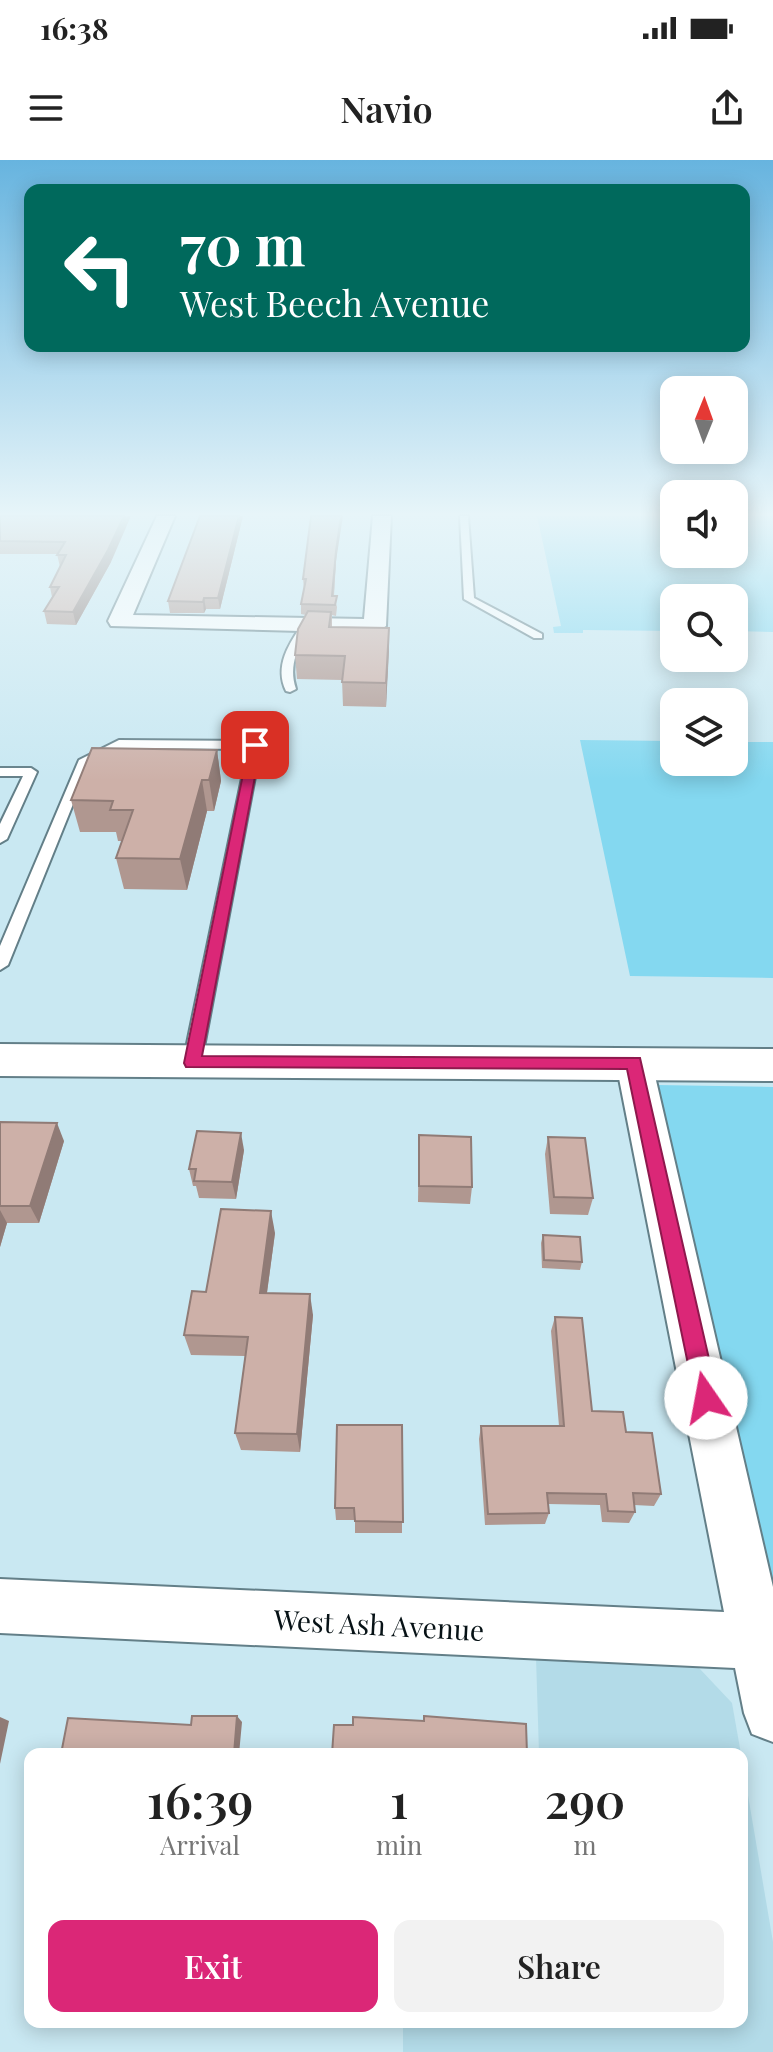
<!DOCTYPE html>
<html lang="en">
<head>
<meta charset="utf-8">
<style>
  :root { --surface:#fff; --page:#f2f2f2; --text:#222; --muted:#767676; --accent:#db2777 }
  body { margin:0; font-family:"Playfair Display",serif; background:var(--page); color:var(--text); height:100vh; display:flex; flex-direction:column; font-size:30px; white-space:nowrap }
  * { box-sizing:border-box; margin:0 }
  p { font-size:26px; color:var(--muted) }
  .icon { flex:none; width:44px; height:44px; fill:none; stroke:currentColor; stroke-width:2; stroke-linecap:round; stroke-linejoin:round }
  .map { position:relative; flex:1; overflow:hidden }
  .panel { position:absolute; left:24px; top:1588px; width:724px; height:280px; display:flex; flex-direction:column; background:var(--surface); border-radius:16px; box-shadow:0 4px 20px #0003 }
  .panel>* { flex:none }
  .hud { position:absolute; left:24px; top:24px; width:726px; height:168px; border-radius:16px; box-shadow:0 4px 20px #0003; background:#00695c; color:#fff; overflow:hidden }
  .needle { width:52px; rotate:1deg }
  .controls { position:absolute; left:660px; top:216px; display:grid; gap:16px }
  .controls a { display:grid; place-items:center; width:88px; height:88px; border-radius:16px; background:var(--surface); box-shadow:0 4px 20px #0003; font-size:40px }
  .pin { position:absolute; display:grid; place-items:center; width:68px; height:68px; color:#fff; margin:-34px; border-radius:16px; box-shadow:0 4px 12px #0006 }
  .me { position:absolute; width:88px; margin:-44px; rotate:348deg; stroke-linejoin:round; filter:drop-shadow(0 0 6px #0008) }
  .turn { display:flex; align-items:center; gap:28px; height:168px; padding:0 24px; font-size:36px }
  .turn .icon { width:104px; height:104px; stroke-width:2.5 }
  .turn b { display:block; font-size:56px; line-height:68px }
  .eta { display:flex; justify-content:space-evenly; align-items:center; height:136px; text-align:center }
  .eta b { font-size:48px; font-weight:600; line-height:56px }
  .button { display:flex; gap:16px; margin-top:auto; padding:16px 24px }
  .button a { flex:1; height:92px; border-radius:16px; background:var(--accent); color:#fff; font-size:32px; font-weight:600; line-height:92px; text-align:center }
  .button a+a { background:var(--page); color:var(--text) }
  .status { display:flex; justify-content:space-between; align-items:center; height:56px; padding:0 40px; background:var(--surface); direction:ltr }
  .status svg { height:22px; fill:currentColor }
  header { display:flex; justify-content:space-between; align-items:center; height:104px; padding:0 24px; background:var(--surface); font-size:36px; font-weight:600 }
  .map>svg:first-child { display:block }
</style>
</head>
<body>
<div class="status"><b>16:38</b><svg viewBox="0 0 49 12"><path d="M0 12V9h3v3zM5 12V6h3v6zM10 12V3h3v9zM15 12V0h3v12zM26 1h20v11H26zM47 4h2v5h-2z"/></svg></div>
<header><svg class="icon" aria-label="menu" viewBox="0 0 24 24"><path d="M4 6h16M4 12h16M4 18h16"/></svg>Navio<svg class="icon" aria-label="share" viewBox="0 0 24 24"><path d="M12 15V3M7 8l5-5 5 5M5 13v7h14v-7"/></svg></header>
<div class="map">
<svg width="773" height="1892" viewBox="0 0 773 1892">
  <rect width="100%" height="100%" fill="#c9e8f2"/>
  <g fill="#b3dbe8">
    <path d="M 596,1487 L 699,1508 L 732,1543 L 741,1594 L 539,1594 L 536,1498 Z"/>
    <path d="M 742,1600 L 773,1782 L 773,1892 L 403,1892 L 403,1862 L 742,1862 Z"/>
  </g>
  <g fill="#84d8f0">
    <path d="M 537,356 L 674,356 L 674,394 L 734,394 L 734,356 L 773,356 L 773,472 L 734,471 L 734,438 L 674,438 L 674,471 L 583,470 L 583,473 L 554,473 L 553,467 L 561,466 Z"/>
    <path d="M 580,580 L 674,581 L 674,602 L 734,602 L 734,582 L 773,582 L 773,818 L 630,816 Z"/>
    <path d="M 657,925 L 773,927 L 773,1434 Z"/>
  </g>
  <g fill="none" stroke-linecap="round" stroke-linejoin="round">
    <g stroke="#637f88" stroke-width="4">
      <g id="service">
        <path d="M 460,356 L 468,356 L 474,438 L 542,474 L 542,478 L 534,478 L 464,439 Z"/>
        <path d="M 303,463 L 312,465 C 298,485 288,505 296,529 L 290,532 L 286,531 C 274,506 289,484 303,463 Z"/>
        <path d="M 119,580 L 255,581 L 261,585 L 201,903 L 192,909 L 183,903 L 248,589 L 121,588 L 90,602 L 8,805 L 0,810 L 0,786 L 79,600 Z"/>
        <path d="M 0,608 L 31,608 L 37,612 L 7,679 L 0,683 L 0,664 L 23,616 L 0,616 Z"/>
      </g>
    </g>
    <g stroke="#637f88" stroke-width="4">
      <g id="minor">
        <path d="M 157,356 L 175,356 L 133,455 L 364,459 L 373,356 L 391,356 L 386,466 L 375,473 L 111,466 L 108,461 Z"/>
        <path d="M 634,890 L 647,893 L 652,903 L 773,1427 L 773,1582 L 752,1574 L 744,1553 L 735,1508 L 0,1473 L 0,1419 L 724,1452 L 616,903 L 621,893 Z"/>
      </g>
    </g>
    <g stroke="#637f88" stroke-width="4">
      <path id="secondary" d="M 0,884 L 773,889 L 773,921 L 0,916 Z"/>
    </g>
    <use href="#service" fill="#fff" fill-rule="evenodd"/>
    <use href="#minor" fill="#fff" fill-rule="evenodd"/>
    <use href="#secondary" fill="#fff" fill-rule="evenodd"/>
  </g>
  <g fill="#b09790">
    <path d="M 0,356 L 111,402 L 76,465 L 47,464 L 44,451 L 52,437 L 50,427 L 60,407 L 57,394 L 0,394 Z"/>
    <path d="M 200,356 L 243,356 L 220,449 L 206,449 L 204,453 L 170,453 L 168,441 Z"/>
    <path d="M 336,401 L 334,436 L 337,447 L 336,456 L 332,455 L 332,467 L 389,468 L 386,547 L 343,546 L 342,520 L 297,519 L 295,495 L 306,455 L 301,454 L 301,444 L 304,430 L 303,419 Z"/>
    <path d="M 217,590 L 221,621 L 214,651 L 207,651 L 187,730 L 124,729 L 116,698 L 122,681 L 118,681 L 116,672 L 80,672 L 71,640 Z"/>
    <path d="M 0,962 L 64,981 L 39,1063 L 7,1063 L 0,1087 Z"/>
    <path d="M 419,975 L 472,1027 L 470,1044 L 418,1042 Z"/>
    <path d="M 548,977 L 593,1038 L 588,1055 L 550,1054 L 545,994 Z"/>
    <path d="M 244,990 L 236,1039 L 199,1038 L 196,1026 L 193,1026 L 189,1009 Z"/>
    <path d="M 275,1073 L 267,1133 L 313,1155 L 300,1292 L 241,1290 L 235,1273 L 245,1196 L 191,1195 L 184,1175 L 206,1132 Z"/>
    <path d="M 543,1075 L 582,1102 L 580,1110 L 542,1108 L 541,1083 Z"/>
    <path d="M 555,1157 L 592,1251 L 626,1272 L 661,1334 L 654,1346 L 634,1345 L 635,1352 L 629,1363 L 602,1362 L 600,1345 L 548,1344 L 549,1353 L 545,1364 L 485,1365 L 479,1279 L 481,1266 L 559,1266 L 551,1171 Z"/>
    <path d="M 402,1265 L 402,1373 L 355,1373 L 355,1360 L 336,1360 L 335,1348 Z"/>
  </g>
  <g fill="#907b76">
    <path d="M 124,356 L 131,356 L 111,402 L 76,465 L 73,452 Z"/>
    <path d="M 239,356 L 243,356 L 220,449 L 218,438 Z"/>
    <path d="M 341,356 L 343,356 L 336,401 L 333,446 L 336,391 Z"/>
    <path d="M 204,438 L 206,449 L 204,453 L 203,442 Z"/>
    <path d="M 389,468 L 389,491 L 386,547 L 386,523 Z"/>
    <path d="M 217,590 L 221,621 L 214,651 L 209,620 Z"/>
    <path d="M 202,620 L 207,651 L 187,730 L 180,699 Z"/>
    <path d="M 57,963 L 64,981 L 39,1063 L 30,1046 Z"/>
    <path d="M 241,973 L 244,990 L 236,1039 L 232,1022 Z"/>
    <path d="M 0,1050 L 7,1063 L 0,1087 Z"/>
    <path d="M 271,1051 L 275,1073 L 264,1154 L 260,1133 Z"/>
    <path d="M 310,1134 L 313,1155 L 300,1292 L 297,1274 Z"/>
    <path d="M 237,1556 L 242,1562 L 239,1594 L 234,1594 Z"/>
    <path d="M 0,1557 L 9,1561 L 0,1604 Z"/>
  </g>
  <g fill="#cdb0a8" stroke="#907b76" stroke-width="2">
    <path d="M 0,356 L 124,356 L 108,390 L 73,452 L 44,451 L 59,427 L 50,427 L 66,395 L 57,395 L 65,382 L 0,381 Z"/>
    <path d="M 200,356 L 239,356 L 218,438 L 204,438 L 203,442 L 168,441 Z"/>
    <path d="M 311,356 L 341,356 L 336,391 L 332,436 L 337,436 L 335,445 L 301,444 L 306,419 L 303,419 Z"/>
    <path d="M 308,451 L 331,452 L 329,467 L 389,468 L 386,523 L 342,522 L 345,496 L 295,495 L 298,469 Z"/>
    <path d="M 92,588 L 217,590 L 209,620 L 202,620 L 180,699 L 116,698 L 133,650 L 110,650 L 113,641 L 71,640 Z"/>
    <path d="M 0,962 L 57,963 L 30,1046 L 0,1046 Z"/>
    <path d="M 197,971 L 241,973 L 232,1022 L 194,1021 L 196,1009 L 189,1009 Z"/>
    <path d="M 419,975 L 471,977 L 472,1027 L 419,1026 Z"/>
    <path d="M 548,977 L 585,978 L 593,1038 L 554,1037 Z"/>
    <path d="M 221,1049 L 271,1051 L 260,1133 L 310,1134 L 297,1274 L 235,1273 L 248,1177 L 184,1175 L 192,1131 L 206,1132 Z"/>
    <path d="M 543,1075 L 580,1077 L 582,1102 L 544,1100 Z"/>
    <path d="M 555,1157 L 582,1158 L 592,1251 L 623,1252 L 626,1272 L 652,1273 L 661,1334 L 633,1333 L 635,1352 L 608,1351 L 606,1334 L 547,1333 L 549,1353 L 488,1354 L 481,1266 L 564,1266 Z"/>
    <path d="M 337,1265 L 402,1265 L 403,1362 L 355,1361 L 354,1348 L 335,1348 Z"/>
    <path d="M 192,1556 L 237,1556 L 234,1594 L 61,1594 L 68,1558 L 191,1565 Z"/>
    <path d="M 424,1556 L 526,1564 L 527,1594 L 332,1594 L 334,1565 L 353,1565 L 353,1557 L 424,1561 Z"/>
  </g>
  <linearGradient id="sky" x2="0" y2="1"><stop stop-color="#67b4df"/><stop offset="0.57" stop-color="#e7f5f9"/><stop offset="1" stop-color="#e7f5f9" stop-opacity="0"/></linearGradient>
  <rect width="773" height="621" fill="url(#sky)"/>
  <path fill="#db2777" stroke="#8e194d" stroke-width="2" d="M 255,582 L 261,585 L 202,896 L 640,898 L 718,1238 L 714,1246 L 706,1249 L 698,1246 L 695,1238 L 627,909 L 186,907 L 184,903 L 249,585 Z"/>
  <g text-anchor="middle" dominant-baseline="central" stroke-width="7" stroke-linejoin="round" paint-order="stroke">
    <g font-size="28" fill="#071216" stroke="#fff">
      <text transform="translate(379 1464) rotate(3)">West Ash Avenue</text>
    </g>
  </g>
</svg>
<div class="controls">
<a><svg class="needle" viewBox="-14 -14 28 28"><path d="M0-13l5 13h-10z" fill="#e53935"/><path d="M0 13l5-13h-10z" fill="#767676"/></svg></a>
<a><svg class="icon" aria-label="sound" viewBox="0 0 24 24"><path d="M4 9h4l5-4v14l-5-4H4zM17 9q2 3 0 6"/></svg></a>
<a><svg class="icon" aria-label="search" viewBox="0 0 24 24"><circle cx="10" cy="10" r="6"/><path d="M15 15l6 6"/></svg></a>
<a><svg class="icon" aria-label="layers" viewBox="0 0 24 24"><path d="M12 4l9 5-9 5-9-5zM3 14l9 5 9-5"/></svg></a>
</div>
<div class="pin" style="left:255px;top:585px;background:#d93025"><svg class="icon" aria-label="arrive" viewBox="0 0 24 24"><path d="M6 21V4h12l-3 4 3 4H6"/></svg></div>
<svg class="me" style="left:706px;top:1238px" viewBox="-20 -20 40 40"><circle r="19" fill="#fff"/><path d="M0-13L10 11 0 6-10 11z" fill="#db2777"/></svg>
<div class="hud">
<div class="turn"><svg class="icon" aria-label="left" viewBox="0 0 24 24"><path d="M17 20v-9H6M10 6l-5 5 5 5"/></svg><div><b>70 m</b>West Beech Avenue</div></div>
</div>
<section class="panel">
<div class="eta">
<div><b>16:39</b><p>Arrival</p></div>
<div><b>1</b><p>min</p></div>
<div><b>290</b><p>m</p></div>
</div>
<div class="button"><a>Exit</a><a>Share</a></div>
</section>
</div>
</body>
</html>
